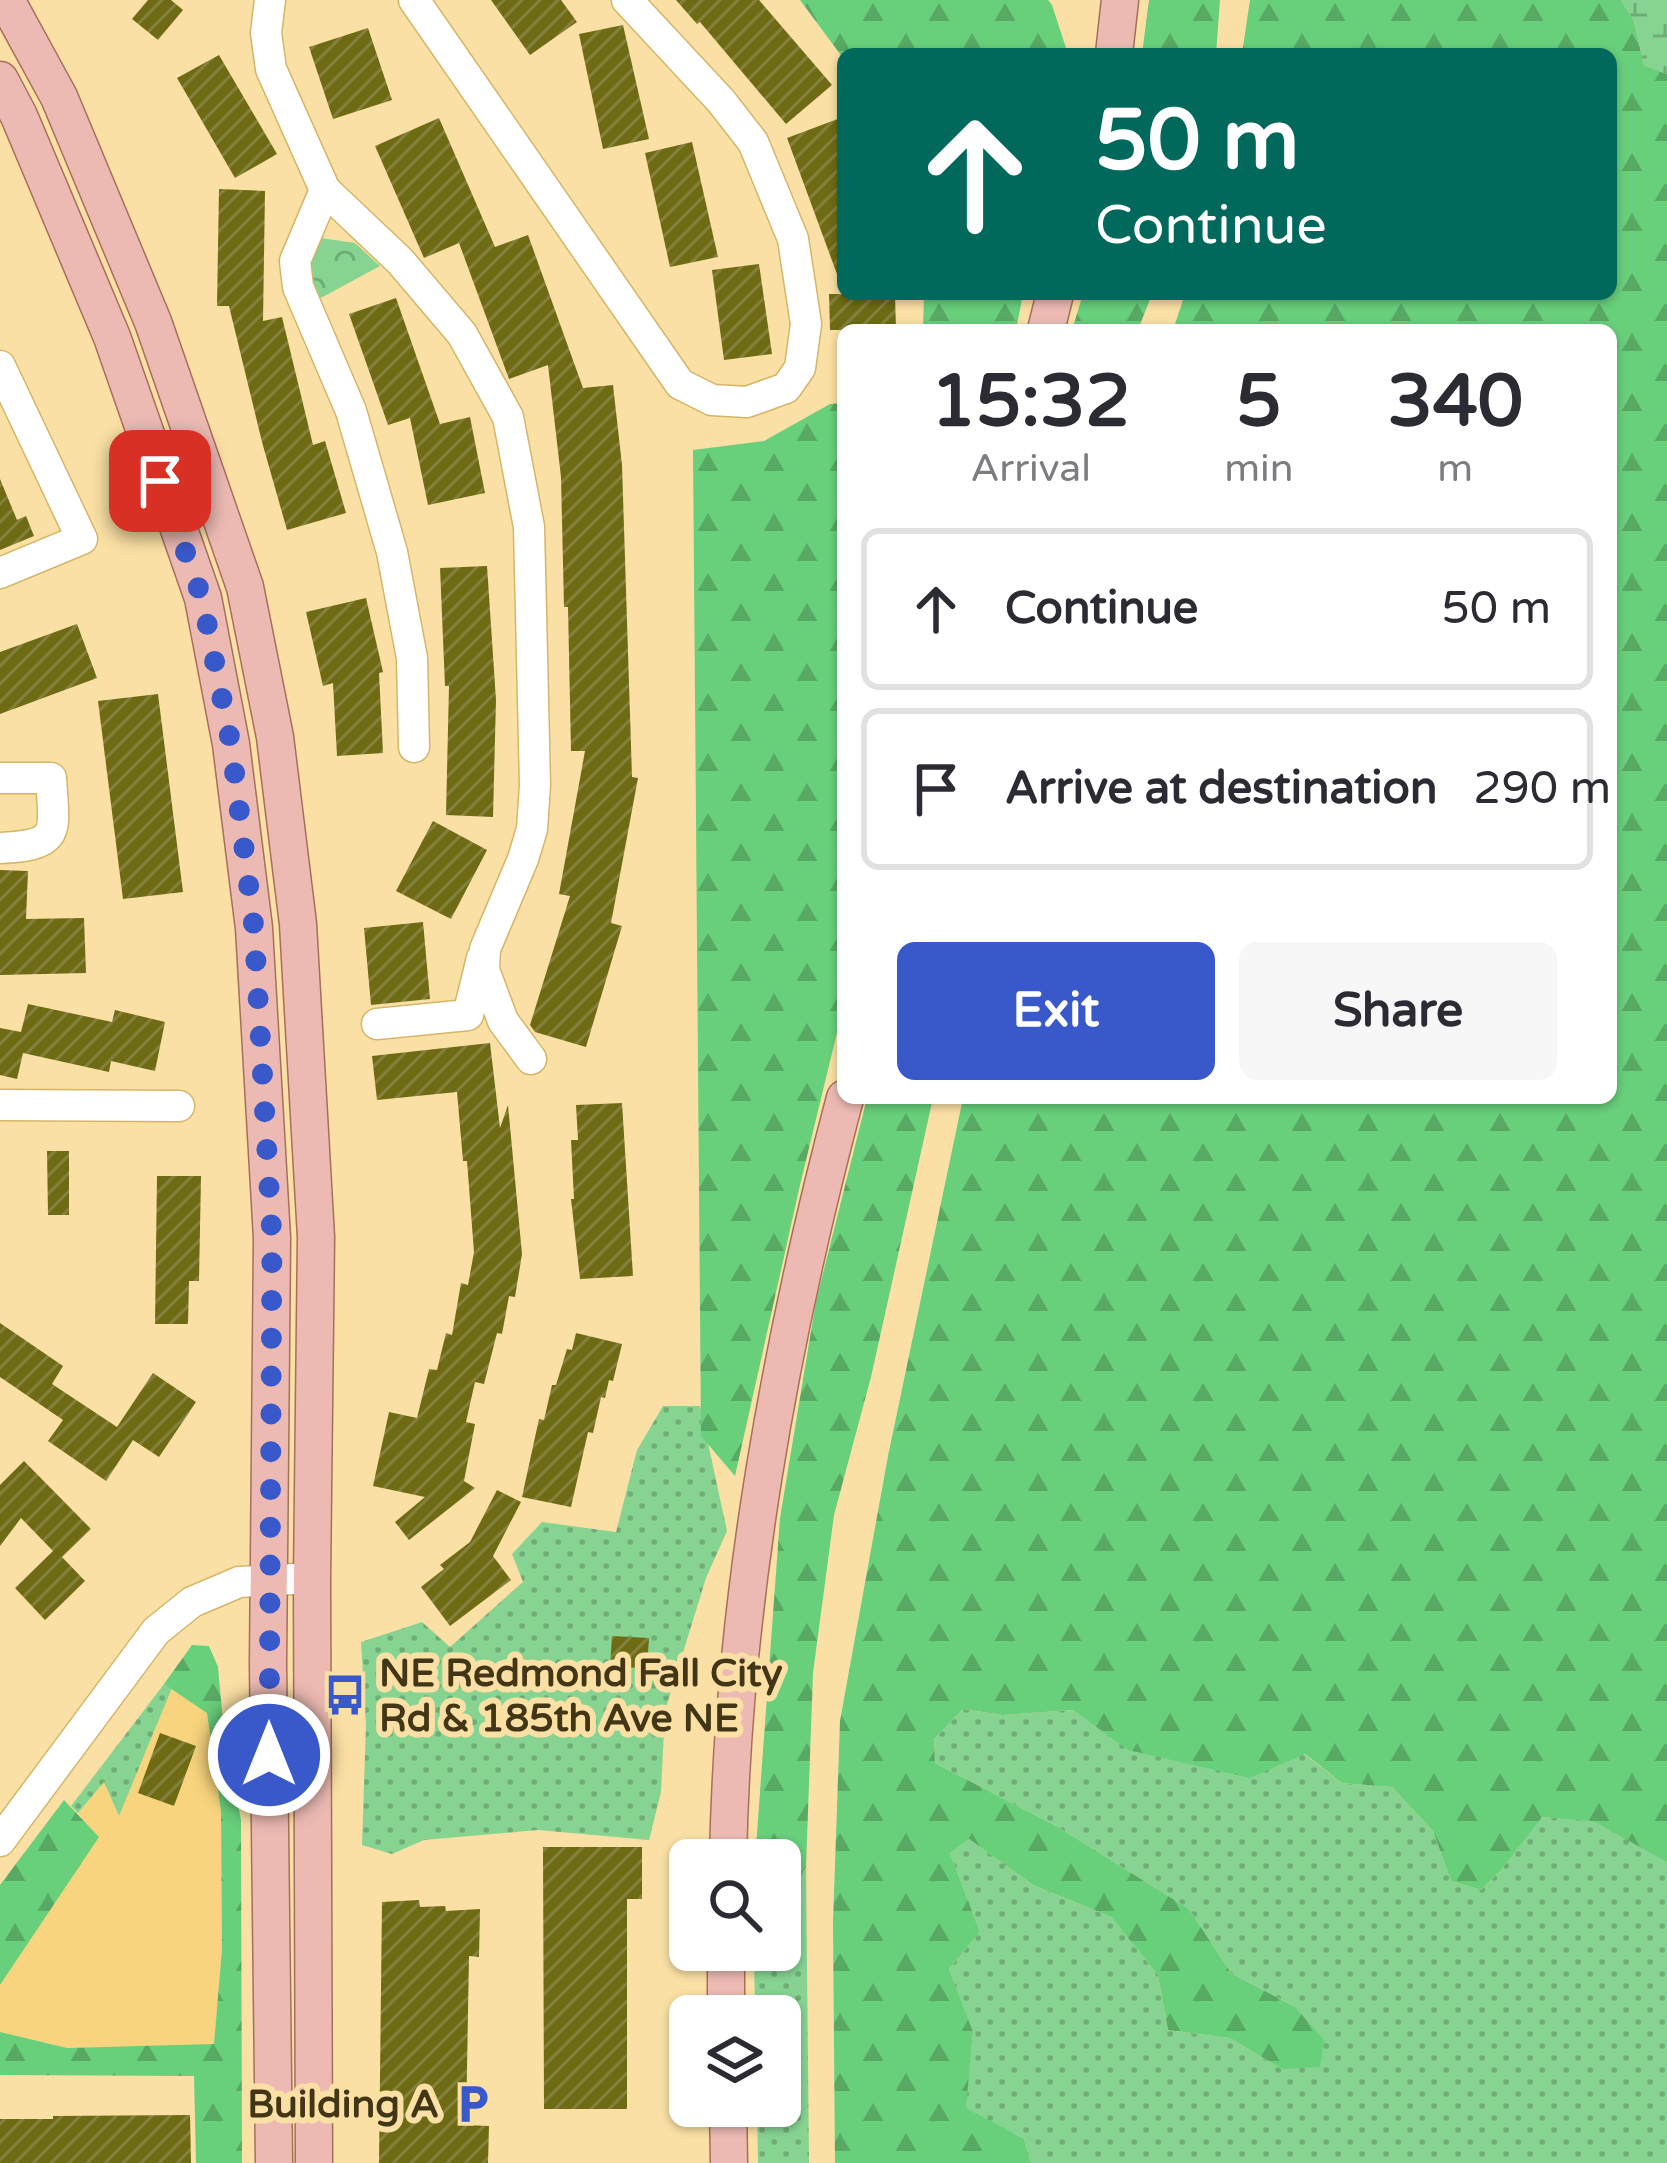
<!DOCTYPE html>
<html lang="en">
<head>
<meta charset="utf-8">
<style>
  :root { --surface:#fff; --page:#f7f7f7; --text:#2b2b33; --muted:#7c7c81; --line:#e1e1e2; --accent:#3958ca }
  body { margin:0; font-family:"Varela Round",sans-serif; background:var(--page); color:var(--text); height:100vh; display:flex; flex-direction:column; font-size:45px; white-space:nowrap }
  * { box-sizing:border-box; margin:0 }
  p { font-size:39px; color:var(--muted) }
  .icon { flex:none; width:66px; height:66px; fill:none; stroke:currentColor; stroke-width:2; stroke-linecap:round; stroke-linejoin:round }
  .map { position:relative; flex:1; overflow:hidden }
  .sheet { position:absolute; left:837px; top:324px; width:780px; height:780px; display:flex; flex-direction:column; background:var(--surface); border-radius:18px; box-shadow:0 3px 9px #0004 }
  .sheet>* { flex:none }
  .banner { position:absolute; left:837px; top:48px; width:780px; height:252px; border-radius:18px; box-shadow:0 3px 9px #0004; background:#00695c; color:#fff; overflow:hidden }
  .buttons { position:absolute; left:669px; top:1839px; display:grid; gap:24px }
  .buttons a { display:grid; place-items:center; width:132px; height:132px; border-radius:18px; background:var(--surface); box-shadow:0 3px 9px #0004; font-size:60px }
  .pin { position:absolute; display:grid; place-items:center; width:102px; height:102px; color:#fff; margin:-51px; border-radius:24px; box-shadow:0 6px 18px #0006 }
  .me { position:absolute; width:132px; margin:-66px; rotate:0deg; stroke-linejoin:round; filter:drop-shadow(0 0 9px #0008) }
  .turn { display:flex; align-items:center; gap:42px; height:252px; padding:0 60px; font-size:54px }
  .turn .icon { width:156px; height:156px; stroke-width:2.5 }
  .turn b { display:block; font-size:84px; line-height:102px }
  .eta { display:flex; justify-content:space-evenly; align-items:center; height:204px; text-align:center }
  .eta b { font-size:72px; font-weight:700; line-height:84px }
  .cta { display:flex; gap:24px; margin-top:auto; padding:24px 60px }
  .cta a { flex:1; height:138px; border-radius:18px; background:var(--accent); color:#fff; font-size:48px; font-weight:700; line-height:138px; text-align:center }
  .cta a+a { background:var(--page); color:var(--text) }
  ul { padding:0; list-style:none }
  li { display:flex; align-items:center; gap:36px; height:162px; margin:0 24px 18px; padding:0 36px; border:6px solid var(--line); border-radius:18px }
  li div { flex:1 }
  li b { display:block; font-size:45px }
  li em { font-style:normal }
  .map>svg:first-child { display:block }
</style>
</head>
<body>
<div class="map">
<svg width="1667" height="2163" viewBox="0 0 1667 2163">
  <defs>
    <pattern id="grass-dots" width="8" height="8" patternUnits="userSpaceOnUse" patternTransform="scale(3)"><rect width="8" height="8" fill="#87d492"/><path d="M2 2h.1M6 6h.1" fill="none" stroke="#70ad76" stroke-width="1.8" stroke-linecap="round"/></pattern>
    <pattern id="forest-firs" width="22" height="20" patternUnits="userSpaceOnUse" patternTransform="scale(3)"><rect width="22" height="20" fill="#68cf7b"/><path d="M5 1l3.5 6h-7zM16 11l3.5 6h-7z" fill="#57a964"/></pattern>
    <pattern id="wetland-marsh" width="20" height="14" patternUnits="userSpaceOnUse" patternTransform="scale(3)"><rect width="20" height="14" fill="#87d492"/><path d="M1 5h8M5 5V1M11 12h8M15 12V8" fill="none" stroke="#70ad76"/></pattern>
    <pattern id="park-crowns" width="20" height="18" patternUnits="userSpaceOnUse" patternTransform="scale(3)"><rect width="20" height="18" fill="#87d492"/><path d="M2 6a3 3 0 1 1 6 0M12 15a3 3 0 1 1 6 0" fill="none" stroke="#70ad76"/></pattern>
    <pattern id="building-hatch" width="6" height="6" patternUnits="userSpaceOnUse" patternTransform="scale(3)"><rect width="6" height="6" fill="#6e6b14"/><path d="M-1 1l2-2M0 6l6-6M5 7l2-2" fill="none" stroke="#84813d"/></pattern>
  </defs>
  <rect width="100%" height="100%" fill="#fae0a4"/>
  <path fill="#f7d47d" d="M 172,1688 L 207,1713 L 221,1811 L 222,1949 L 214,2045 L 67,2048 L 0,2032 L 0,1985 L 98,1838 L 78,1813 L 104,1781 L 119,1814 Z"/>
  <g fill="url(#grass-dots)">
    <path d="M 663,1406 L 700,1406 L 727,1531 L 706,1578 L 665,1711 L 661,1792 L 649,1840 L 538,1830 L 424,1840 L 392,1854 L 362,1845 L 366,1725 L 361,1642 L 422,1622 L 450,1647 L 523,1582 L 512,1554 L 542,1522 L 616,1532 L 637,1450 Z"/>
    <path d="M 164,1684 L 172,1688 L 119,1816 L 104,1782 L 78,1813 L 71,1806 Z"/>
    <path d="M 963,1709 L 1003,1715 L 1073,1710 L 1129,1750 L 1304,1754 L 1342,1783 L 1392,1787 L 1433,1831 L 1451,1881 L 1481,1890 L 1500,1871 L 1541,1817 L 1593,1820 L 1660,1857 L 1667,1862 L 1667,2163 L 1031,2163 L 1024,2139 L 965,2109 L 973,2033 L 949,1969 L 980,1932 L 950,1853 L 969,1839 L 1033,1885 L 1111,1917 L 1158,1975 L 1168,2030 L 1230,2038 L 1282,2069 L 1295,2007 L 1231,1973 L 1189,1909 L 1058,1827 L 935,1763 L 934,1739 Z"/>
    <path d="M 806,1867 L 809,2163 L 758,2163 L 757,2106 L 780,2106 L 780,2016 L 755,2016 L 754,1950 L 780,1950 L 780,1895 L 789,1895 Z"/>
  </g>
  <g fill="url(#forest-firs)">
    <path d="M 800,0 L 1048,0 L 1052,5 L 1068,54 L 843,54 L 843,58 Z"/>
    <path d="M 1149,0 L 1220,0 L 1216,54 L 1142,54 Z"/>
    <path d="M 1250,0 L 1621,0 L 1634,21 L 1644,65 L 1667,74 L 1667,1862 L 1593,1821 L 1542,1817 L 1500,1871 L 1481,1890 L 1451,1881 L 1433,1831 L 1392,1787 L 1342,1783 L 1305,1754 L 1250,1778 L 1128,1750 L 1073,1710 L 1003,1715 L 963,1709 L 934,1739 L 935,1763 L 1058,1827 L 1189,1909 L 1231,1973 L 1295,2007 L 1324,2040 L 1320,2067 L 1282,2069 L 1230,2038 L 1168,2030 L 1158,1975 L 1111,1917 L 1033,1885 L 969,1839 L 950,1853 L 980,1932 L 949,1969 L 973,2032 L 966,2108 L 1024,2139 L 1031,2163 L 835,2163 L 833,1922 L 840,1721 L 888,1456 L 963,1098 L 1611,1098 L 1611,330 L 1173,330 L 1185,294 L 1611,294 L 1611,54 L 1242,54 Z"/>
    <path d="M 924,294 L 1023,294 L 1016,330 L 923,330 Z"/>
    <path d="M 1083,294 L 1152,294 L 1138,330 L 1072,330 Z"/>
    <path d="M 843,403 L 843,1008 L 800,1185 L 735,1476 L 701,1436 L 693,450 L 764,441 L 830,404 Z"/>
    <path d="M 867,1098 L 933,1098 L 871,1377 L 834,1515 L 813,1673 L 806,1867 L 789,1895 L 780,1895 L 780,1860 L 759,1860 L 756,1847 L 780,1518 L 816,1301 Z"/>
    <path d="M 192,1645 L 209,1646 L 218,1667 L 223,1722 L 241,1820 L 242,2163 L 196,2163 L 194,2076 L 0,2075 L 0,2032 L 67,2048 L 214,2044 L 222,1949 L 221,1811 L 207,1713 L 164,1684 Z"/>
    <path d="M 64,1800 L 99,1837 L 0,1985 L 0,1885 Z"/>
  </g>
  <path fill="url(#wetland-marsh)" d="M 1621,0 L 1667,0 L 1667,74 L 1644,66 L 1634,21 Z"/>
  <path fill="url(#park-crowns)" d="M 321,238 L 355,243 L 380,266 L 319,299 L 305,268 Z"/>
  <g fill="url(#building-hatch)">
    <path d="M 148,0 L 171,0 L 183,10 L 158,40 L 132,19 Z"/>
    <path d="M 491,0 L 561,0 L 577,22 L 530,55 Z"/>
    <path d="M 676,0 L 759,0 L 832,85 L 786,124 L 700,22 L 697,24 Z"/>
    <path d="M 623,25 L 649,139 L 603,149 L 579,34 Z"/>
    <path d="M 368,28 L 392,100 L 333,119 L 309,47 Z"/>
    <path d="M 219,55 L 277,154 L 235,178 L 177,78 Z"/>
    <path d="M 843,117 L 843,284 L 841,285 L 787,138 Z"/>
    <path d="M 439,118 L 495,247 L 528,235 L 583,388 L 613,385 L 622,465 L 632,777 L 638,778 L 611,923 L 622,926 L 586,1047 L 535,1032 L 530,1025 L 570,896 L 559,894 L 585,751 L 571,751 L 568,607 L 564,607 L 561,477 L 548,365 L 509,379 L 459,243 L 424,258 L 375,146 Z"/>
    <path d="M 692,142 L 718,257 L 670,267 L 645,153 Z"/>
    <path d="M 219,189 L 265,191 L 263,321 L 282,317 L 313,445 L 325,441 L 346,513 L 287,530 L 262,442 L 229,306 L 217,306 Z"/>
    <path d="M 759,264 L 772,354 L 724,360 L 712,270 Z"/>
    <path d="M 829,294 L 895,294 L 896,330 L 830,330 Z"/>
    <path d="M 396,298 L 440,424 L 470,417 L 485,493 L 428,505 L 410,418 L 388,425 L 349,314 Z"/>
    <path d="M 0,479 L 17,520 L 26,516 L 34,536 L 0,550 Z"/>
    <path d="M 487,566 L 496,700 L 493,817 L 446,815 L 449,686 L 445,686 L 440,568 Z"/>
    <path d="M 366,598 L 383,672 L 379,673 L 383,753 L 337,756 L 333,683 L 323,686 L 306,612 Z"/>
    <path d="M 77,624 L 97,678 L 0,714 L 0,652 Z"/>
    <path d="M 158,694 L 183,892 L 123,899 L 98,701 Z"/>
    <path d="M 433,821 L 487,850 L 451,919 L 396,891 Z"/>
    <path d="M 0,870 L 28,871 L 26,919 L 84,918 L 86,973 L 0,975 Z"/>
    <path d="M 423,922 L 430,999 L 371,1005 L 364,928 Z"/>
    <path d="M 28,1004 L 112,1022 L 115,1010 L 165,1022 L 155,1071 L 111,1061 L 109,1072 L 23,1053 L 17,1079 L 0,1075 L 0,1028 L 21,1032 Z"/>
    <path d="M 490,1043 L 500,1128 L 508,1105 L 522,1254 L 515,1297 L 509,1296 L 502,1334 L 497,1333 L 484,1384 L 475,1382 L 466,1422 L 475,1424 L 464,1481 L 475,1488 L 409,1540 L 395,1522 L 425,1497 L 373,1486 L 389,1412 L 417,1418 L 429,1369 L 437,1370 L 446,1333 L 452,1335 L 461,1283 L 468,1285 L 474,1252 L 467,1161 L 463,1161 L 457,1092 L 377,1100 L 372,1056 Z"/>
    <path d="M 622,1103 L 633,1276 L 580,1279 L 571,1199 L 574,1199 L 571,1140 L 578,1140 L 576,1105 Z"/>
    <path d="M 47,1151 L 69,1151 L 69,1215 L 48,1215 Z"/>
    <path d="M 157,1176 L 201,1176 L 199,1281 L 189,1281 L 188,1324 L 155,1324 Z"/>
    <path d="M 0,1323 L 63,1366 L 52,1384 L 117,1427 L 153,1373 L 196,1402 L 159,1457 L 133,1440 L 106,1481 L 48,1441 L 63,1420 L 0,1377 Z"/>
    <path d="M 576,1333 L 622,1344 L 613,1381 L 609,1380 L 605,1398 L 601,1397 L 593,1433 L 588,1432 L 571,1507 L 522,1497 L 539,1419 L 544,1420 L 552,1385 L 556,1385 L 567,1349 L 572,1350 Z"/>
    <path d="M 24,1461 L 91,1529 L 62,1557 L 85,1581 L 45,1620 L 15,1588 L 53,1551 L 21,1518 L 0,1546 L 0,1485 Z"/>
    <path d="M 497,1490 L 521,1502 L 493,1556 L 511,1580 L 450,1626 L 421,1587 L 444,1569 L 440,1565 L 470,1542 Z"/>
    <path d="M 612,1636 L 649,1638 L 647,1668 L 610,1667 Z"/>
    <path d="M 160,1733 L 196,1746 L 174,1806 L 138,1793 Z"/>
    <path d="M 543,1847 L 642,1847 L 642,1899 L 627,1899 L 627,2109 L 544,2109 Z"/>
    <path d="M 419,1900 L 420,1907 L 445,1906 L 446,1911 L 480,1909 L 479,1957 L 469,1956 L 466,2125 L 489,2126 L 488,2163 L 379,2163 L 382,1902 Z"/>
    <path d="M 190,2115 L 191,2163 L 0,2163 L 0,2119 L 53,2119 L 53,2116 Z"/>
  </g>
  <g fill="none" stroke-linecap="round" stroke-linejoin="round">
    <g stroke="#d5b669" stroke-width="33">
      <g id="minor">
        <path d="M 270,0 L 266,33 L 271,69 L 325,190 L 400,261 L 462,334 L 508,417 L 529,527 L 535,785 L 532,829 L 523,859 L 485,949 L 484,970 L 503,1021 L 531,1059"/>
        <path d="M 414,0 L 680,384 L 712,400 L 747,402 L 786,388 L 800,368 L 806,324 L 793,239 L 753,142 L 721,101 L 627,0"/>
        <path d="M 325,190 L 295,261 L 298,287 L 351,411 L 392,552 L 412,658 L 414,747"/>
        <path d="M 0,366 L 82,539 L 0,573"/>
        <path d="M 0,778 L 51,778 C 54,832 63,845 0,848"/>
        <path d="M 377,1024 L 468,1015 L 482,958"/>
        <path d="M 0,1105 L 179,1106"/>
        <path d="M 0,1841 L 156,1631 L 192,1602 L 239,1582 L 312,1578"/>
      </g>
    </g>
    <g stroke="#a86e5c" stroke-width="39">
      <g id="major">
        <path d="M 6,0 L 59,97 L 153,322 L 245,587 L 275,737 L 298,924 L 316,1237 L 312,1578 L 314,2163"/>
        <path d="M 1114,54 L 1120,0"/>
        <path d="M 0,80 L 19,116 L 112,337 L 203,598 L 231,744 L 254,928 L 272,1238 L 268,1663 L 274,2163"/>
        <path d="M 1046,330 L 1055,294"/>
        <path d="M 728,1860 C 733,1602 779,1347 845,1098"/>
        <path d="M 726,2016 L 726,1950"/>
        <path d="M 728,2106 L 729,2163"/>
      </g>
    </g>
    <use href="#minor" stroke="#fff" stroke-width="30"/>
    <use href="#major" stroke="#ecbab3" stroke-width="36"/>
  </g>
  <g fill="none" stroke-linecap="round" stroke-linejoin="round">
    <path stroke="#3958ca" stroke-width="21" stroke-dasharray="0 37.8" d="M 160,481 L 202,598 L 231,744 L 254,928 L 272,1238 L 269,1755"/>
  </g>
  <defs>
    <g id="bus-bare" transform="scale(3.24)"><path d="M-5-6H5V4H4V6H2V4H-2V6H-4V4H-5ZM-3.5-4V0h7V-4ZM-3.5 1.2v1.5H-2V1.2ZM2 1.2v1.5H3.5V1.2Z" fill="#3958ca" stroke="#fae0a4" stroke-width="2.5" paint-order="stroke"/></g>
    <g id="parking-bare" transform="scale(3.24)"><path d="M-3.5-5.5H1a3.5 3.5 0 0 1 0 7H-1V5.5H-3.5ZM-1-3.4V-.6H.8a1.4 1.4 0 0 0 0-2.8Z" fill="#3958ca" stroke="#fae0a4" stroke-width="2.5" paint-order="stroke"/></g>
  </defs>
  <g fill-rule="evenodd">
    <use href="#bus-bare" x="345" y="1695"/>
    <use href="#parking-bare" x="473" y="2104"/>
  </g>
  <g text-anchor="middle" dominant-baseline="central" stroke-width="12" stroke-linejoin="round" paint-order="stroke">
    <g font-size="39" font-weight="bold" fill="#433616" stroke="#fae0a4" text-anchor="start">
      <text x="379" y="1673">NE Redmond Fall City<tspan x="379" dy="45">Rd &amp; 185th Ave NE</tspan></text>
      <text x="439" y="2104" text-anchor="end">Building A</text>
    </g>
  </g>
</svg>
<div class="buttons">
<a><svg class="icon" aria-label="search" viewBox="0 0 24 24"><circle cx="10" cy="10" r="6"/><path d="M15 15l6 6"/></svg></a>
<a><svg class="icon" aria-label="layers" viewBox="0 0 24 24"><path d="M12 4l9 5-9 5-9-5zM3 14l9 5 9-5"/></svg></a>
</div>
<div class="pin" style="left:160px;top:481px;background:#d93025"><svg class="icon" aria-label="arrive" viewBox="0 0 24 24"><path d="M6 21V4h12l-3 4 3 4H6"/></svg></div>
<svg class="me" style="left:269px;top:1755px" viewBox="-20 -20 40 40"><circle r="17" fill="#3958ca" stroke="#fff" stroke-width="3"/><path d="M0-11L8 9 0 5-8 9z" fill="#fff"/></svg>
<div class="banner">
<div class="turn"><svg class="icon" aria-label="ahead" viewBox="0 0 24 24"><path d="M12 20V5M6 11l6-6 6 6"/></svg><div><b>50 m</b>Continue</div></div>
</div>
<section class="sheet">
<div class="eta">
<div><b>15:32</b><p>Arrival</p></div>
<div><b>5</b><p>min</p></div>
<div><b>340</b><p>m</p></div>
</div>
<ul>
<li><svg class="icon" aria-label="ahead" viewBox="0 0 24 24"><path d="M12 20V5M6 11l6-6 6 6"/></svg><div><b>Continue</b></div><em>50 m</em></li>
<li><svg class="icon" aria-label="arrive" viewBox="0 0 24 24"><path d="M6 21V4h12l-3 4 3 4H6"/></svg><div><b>Arrive at destination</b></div><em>290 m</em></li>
</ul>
<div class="cta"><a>Exit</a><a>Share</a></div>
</section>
</div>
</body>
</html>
